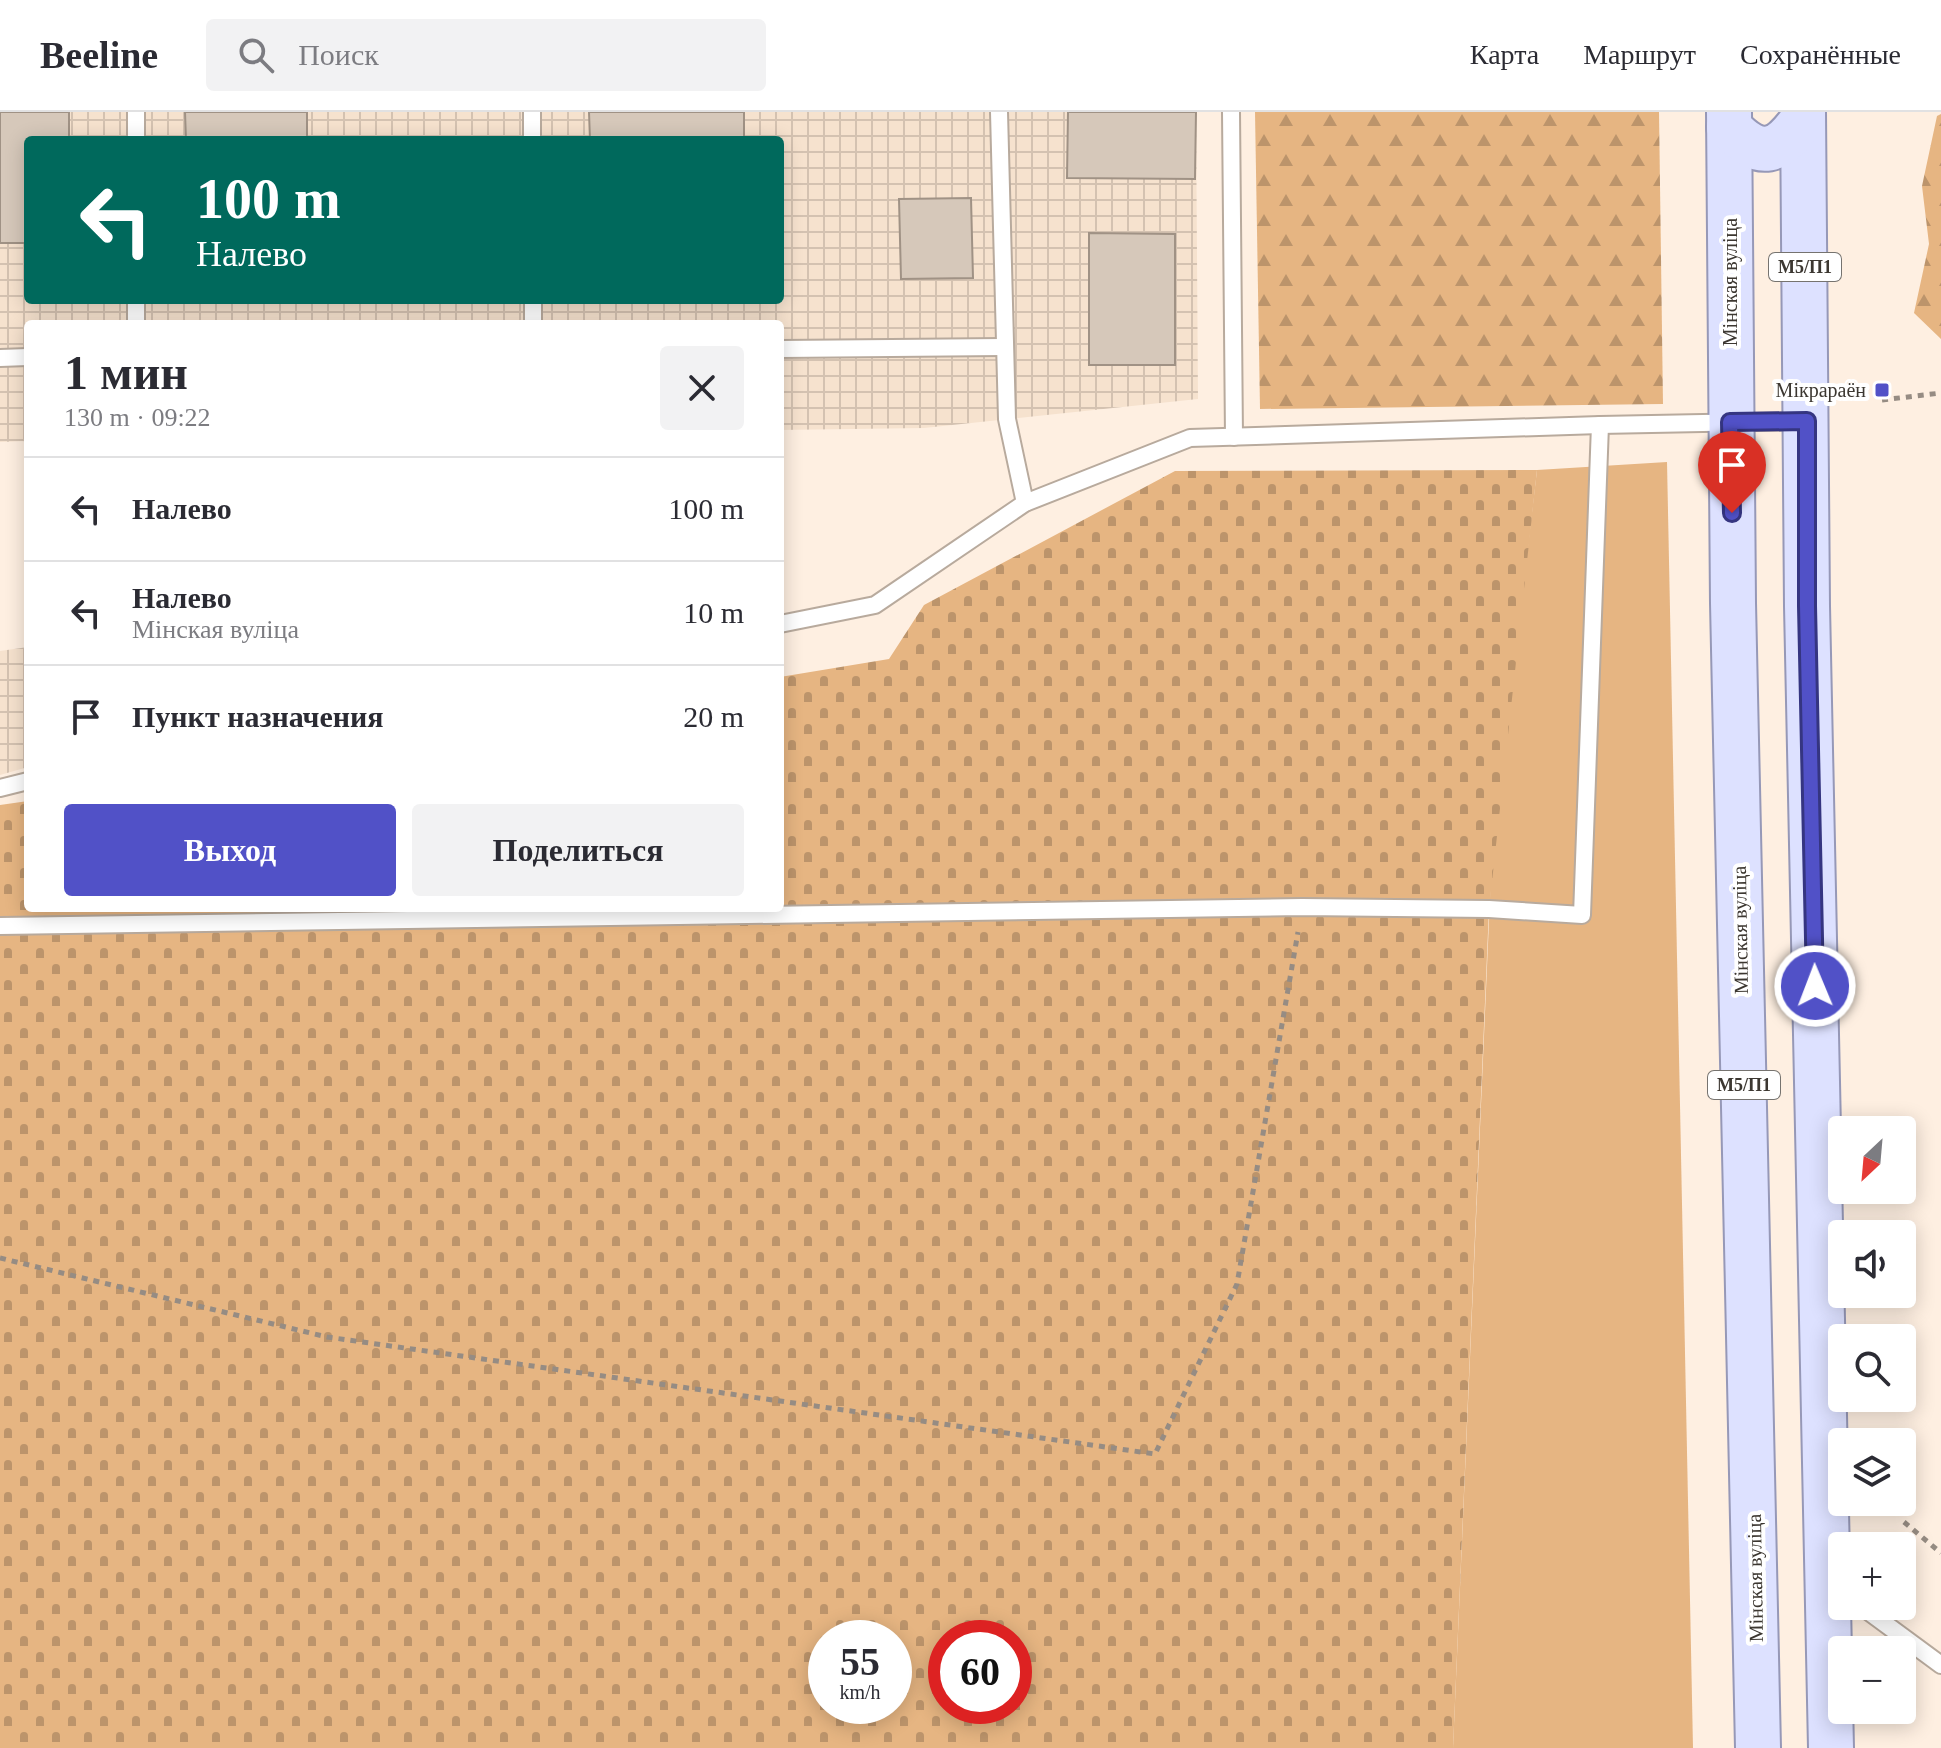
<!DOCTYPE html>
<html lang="ru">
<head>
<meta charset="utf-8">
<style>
  :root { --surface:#fff; --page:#f2f2f3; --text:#2b2b33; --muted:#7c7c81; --line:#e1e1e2; --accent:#5151c7 }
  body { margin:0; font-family:Georgia,serif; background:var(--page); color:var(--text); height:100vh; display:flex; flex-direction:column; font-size:30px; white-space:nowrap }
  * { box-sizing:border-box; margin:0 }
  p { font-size:26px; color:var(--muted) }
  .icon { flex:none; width:44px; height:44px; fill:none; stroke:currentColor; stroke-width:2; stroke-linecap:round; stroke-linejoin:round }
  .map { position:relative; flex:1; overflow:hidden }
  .drawer { position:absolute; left:24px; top:208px; width:760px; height:592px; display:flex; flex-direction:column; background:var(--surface); border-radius:8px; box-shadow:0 4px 20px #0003 }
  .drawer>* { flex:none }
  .guide { position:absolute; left:24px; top:24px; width:760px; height:168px; border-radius:8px; box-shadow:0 4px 20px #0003; background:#00695c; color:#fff; overflow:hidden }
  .needle { width:52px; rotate:206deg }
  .fabs { position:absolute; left:1828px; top:1004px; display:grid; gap:16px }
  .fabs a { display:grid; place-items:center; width:88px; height:88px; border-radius:8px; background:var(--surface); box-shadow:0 4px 20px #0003; font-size:40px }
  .speed { position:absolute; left:808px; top:1508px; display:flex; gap:16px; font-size:40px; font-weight:700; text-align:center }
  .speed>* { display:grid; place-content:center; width:104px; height:104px; border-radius:50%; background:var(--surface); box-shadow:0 4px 20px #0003; line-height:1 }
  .speed small { font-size:20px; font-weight:400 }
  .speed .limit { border:12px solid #d22; background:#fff; color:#111 }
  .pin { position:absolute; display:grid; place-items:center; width:68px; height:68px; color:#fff; margin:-82px -34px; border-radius:50% 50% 50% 0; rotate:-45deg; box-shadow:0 0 8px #0007 }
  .pin .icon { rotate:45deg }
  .me { position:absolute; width:88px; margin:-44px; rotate:359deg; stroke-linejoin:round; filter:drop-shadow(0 0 6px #0008) }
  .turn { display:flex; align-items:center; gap:28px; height:168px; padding:0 40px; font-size:36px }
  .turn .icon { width:104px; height:104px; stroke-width:2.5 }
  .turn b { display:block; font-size:56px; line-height:68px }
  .round { display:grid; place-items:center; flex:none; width:84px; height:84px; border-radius:8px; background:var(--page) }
  .head { display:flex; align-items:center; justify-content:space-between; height:136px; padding:0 40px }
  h1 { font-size:48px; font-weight:700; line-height:60px }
  .action { display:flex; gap:16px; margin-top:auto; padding:16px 40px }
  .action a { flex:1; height:92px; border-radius:8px; background:var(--accent); color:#fff; font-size:32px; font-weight:700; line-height:92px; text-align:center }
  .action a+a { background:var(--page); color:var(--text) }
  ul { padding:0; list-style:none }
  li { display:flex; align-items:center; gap:24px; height:104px; padding:0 40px; border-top:2px solid var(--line) }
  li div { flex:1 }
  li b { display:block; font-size:30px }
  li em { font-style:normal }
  header { display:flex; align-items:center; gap:48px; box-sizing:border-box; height:112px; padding:0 40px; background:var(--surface); border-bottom:2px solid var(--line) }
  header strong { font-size:38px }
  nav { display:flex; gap:44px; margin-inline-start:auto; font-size:28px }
  .search { width:560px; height:72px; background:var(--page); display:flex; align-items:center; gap:20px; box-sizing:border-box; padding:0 28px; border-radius:8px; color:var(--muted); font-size:30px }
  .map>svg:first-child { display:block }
</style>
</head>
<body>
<header>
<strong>Beeline</strong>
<div class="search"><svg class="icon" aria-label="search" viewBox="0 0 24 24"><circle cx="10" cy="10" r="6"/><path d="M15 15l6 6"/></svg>Поиск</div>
<nav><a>Карта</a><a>Маршрут</a><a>Сохранённые</a></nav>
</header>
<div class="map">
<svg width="1941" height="1636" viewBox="0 0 1941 1636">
  <defs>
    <pattern id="industrial-grid" width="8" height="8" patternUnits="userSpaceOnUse" patternTransform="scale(2)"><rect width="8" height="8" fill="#f6e2ce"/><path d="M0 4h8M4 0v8" fill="none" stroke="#d4c2b1"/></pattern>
    <pattern id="forest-firs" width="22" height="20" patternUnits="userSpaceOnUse" patternTransform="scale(2)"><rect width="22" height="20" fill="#e6b582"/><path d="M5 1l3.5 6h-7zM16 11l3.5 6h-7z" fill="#bc946b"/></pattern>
    <pattern id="cemetery-stones" width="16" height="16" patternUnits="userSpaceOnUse" patternTransform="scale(2)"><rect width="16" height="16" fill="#e6b582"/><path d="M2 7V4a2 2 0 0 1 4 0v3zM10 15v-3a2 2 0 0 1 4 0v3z" fill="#bc946b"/></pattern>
  </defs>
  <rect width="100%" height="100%" fill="#feefe1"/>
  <g fill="url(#industrial-grid)" fill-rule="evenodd">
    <path d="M 0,0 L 1196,0 L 1198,287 L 924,316 L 780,318 L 780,212 L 28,212 L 28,329 L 0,330 ZM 28,28 L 780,28 L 780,188 L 28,188 Z"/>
    <path d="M 28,535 L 28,655 L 0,663 L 0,539 Z"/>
  </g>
  <path fill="#e6b582" d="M 1667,350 L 1693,1636 L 1453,1636 L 1492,740 L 1537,358 Z"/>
  <g fill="url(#forest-firs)">
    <path d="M 1255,0 L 1659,0 L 1663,292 L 1260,297 Z"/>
    <path d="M 1941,2 L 1941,227 L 1914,201 L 1929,132 L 1922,74 L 1937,4 Z"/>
  </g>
  <path fill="url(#cemetery-stones)" fill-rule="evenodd" d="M 1537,358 L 1489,797 L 1453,1636 L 0,1636 L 0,693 L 28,689 L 28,796 L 780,796 L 780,565 L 889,547 L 924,493 L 1175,359 ZM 826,1526 L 894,1526 L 894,1594 L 826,1594 ZM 946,1526 L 1014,1526 L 1014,1594 L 946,1594 Z"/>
  <g fill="#d6c8ba" stroke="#a09285" stroke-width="2">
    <path d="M 0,0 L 69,0 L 69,28 L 28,28 L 28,131 L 0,131 Z"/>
    <path d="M 185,0 L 307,0 L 307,28 L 186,28 Z"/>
    <path d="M 589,0 L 744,0 L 744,28 L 590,28 Z"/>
    <path d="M 1068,0 L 1196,0 L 1195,67 L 1067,66 Z"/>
    <path d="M 971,86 L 973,166 L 901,167 L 899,87 Z"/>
    <path d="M 1089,121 L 1175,122 L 1175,253 L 1089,253 Z"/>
  </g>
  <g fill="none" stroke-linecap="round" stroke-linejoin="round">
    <g stroke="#b8aa9d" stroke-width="20">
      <g id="lane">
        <path d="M 532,0 L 532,28"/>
        <path d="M 999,0 L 1007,307 L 1025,391"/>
        <path d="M 1231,0 L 1234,325"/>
        <path d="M 136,28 L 136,0"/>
        <path d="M 533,188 L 533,212"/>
        <path d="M 136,212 L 136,188"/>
        <path d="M 780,237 L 1003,235"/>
        <path d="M 0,246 L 28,245"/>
        <path d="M 780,512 L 875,493 L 1025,391 L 1190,326 L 1600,313 L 1805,309"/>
        <path d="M 0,676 L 28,669"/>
        <path d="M 0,814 L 1302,795 L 1489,797 L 1582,803 L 1600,313"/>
        <path d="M 1861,1494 L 1941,1553"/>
      </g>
    </g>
    <g stroke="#9698b7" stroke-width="48">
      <g id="primary">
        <path d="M 1729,0 L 1733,491 L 1758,1636"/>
        <path d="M 1803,0 L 1807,494 L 1831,1636"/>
        <path d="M 1729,15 C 1760,49 1779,41 1803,7"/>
      </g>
    </g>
    <g stroke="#968c83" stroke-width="5" stroke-dasharray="6 6" stroke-linecap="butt">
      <path d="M 1882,288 L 1941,281"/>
      <path d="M 0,1146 L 327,1225 L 1155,1342 L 1237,1172 L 1298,820"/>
      <path d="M 1904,1410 L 1941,1441"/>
    </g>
    <use href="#lane" stroke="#fff" stroke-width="16"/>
    <use href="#primary" stroke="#dde1ff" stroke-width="44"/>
  </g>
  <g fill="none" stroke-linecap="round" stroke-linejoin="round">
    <g stroke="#353581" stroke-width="20">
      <path id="route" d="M 1732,401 L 1730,310 L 1807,309 L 1807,494 L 1815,874"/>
    </g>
    <use href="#route" stroke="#5151c7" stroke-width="14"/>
  </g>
  <rect fill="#5151c7" stroke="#fff" stroke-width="3" x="1874" y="270" width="16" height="16" rx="4"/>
  <g text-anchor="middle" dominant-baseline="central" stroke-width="8" stroke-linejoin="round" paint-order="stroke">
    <g fill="#fff" stroke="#76736f" stroke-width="2">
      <rect x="1769" y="141" width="72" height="28" rx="6"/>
      <rect x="1708" y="959" width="72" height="28" rx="6"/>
    </g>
    <g font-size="18" font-weight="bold" fill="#3c3731">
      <text x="1805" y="155">М5/П1</text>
      <text x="1744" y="973">М5/П1</text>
    </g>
    <g font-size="20" fill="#3c3731" stroke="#fff">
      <text transform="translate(1730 170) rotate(-90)">Мінская вуліца</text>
      <text transform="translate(1740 818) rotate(-91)">Мінская вуліца</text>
      <text transform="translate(1755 1466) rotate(-91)">Мінская вуліца</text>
    </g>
    <g font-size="20" fill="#3c3731" stroke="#fff" text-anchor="end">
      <text x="1866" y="278">Мікрараён</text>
    </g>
  </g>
</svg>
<div class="fabs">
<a><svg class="needle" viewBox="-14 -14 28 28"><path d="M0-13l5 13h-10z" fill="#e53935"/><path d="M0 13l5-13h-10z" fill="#7c7c81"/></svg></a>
<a><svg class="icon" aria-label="sound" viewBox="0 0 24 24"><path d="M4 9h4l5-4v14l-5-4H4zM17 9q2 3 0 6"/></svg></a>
<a><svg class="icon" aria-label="search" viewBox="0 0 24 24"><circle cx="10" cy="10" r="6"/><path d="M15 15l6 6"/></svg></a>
<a><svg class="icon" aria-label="layers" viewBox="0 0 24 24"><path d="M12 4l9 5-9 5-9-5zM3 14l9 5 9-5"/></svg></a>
<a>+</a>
<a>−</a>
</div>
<div class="speed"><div>55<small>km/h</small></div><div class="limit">60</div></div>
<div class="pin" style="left:1732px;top:401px;background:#d93025"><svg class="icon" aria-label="arrive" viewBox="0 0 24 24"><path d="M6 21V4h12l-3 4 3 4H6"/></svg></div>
<svg class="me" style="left:1815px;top:874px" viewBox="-20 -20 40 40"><circle r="17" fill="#5151c7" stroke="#fff" stroke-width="3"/><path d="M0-11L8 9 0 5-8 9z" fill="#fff"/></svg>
<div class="guide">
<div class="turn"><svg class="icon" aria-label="left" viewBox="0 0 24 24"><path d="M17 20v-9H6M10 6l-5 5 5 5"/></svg><div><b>100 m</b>Налево</div></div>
</div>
<section class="drawer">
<div class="head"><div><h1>1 мин</h1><p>130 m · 09:22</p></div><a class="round"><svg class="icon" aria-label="close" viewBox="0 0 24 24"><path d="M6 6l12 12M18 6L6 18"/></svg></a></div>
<ul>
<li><svg class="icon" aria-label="left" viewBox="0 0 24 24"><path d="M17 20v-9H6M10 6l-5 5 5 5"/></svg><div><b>Налево</b></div><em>100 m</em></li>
<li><svg class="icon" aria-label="left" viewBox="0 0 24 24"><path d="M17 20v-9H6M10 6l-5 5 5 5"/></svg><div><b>Налево</b><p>Мінская вуліца</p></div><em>10 m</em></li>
<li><svg class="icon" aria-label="arrive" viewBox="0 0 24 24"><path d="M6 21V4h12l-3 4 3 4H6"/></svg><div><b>Пункт назначения</b></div><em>20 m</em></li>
</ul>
<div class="action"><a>Выход</a><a>Поделиться</a></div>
</section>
</div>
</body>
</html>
